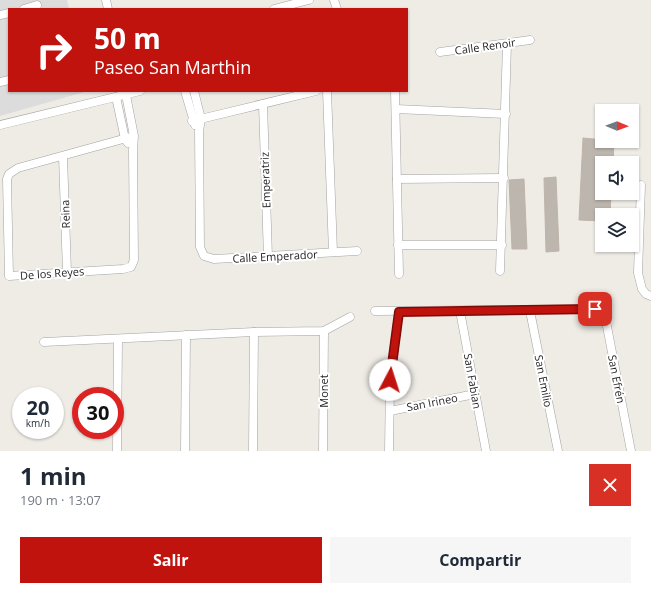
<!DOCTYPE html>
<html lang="es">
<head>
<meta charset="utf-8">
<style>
  :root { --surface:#fff; --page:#f6f6f7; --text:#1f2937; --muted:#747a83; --accent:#c1130d }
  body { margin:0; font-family:"Open Sans",sans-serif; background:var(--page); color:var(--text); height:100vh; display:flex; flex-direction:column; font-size:15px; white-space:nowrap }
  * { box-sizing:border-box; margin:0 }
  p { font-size:13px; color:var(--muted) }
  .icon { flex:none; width:22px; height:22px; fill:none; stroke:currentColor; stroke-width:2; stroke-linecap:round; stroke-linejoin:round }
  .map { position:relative; height:451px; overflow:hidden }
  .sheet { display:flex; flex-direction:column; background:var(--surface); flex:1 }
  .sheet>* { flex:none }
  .top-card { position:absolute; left:8px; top:8px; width:400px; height:84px; border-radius:0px; box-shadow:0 1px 3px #0004; background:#c1130d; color:#fff; overflow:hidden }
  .needle { width:26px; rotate:91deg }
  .controls { position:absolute; left:595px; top:104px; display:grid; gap:8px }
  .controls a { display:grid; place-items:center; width:44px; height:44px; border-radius:0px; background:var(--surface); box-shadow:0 1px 3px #0004; font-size:20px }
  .speed { position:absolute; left:12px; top:387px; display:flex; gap:8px; font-size:20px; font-weight:700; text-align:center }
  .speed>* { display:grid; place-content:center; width:52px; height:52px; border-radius:50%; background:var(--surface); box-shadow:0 1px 3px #0004; line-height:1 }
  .speed small { font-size:10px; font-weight:400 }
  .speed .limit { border:6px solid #d22; background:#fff; color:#111 }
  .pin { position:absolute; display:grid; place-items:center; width:34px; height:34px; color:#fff; margin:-17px; border-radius:8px; box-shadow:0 2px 6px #0006 }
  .me { position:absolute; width:44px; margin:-22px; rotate:5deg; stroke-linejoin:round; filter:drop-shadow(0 0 3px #0008) }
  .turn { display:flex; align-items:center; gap:14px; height:84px; padding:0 20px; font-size:18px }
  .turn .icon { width:52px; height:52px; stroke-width:2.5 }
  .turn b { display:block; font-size:28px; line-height:34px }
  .round { display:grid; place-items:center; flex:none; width:42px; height:42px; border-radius:0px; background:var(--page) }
  .head { display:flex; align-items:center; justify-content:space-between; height:68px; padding:0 20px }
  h1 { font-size:24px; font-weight:700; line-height:30px }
  .cta { display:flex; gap:8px; margin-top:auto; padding:8px 20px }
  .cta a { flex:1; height:46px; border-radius:0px; background:var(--accent); color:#fff; font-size:16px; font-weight:700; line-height:46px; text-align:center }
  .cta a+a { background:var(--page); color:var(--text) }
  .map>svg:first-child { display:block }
</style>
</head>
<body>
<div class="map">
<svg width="651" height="451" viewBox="0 0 651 451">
  <rect width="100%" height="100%" fill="#efece6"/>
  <path fill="#dddcdc" d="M 0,0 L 67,0 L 69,9 L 9,9 L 9,91 L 88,91 L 0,116 Z"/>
  <g fill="#bcb6af" stroke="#c0b4a9">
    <path d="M 583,138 L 614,141 L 613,163 L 602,163 L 602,193 L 611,193 L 610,215 L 602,215 L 602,221 L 579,220 Z"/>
    <path d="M 556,177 L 559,251 L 546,252 L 544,178 Z"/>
    <path d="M 524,179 L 527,249 L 512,249 L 509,180 Z"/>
  </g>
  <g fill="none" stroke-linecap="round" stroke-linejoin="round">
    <g stroke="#a3a3a3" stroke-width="9">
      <g id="minor">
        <path d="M 106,0 L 108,9"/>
        <path d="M 334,0 L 337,9"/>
        <path d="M 24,9 L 37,5"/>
        <path d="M 274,9 L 309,0"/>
        <path d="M 0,15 L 9,13"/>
        <path d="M 440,52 L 530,40"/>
        <path d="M 0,82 L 9,80"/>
        <path d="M 185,91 L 195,125"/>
        <path d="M 194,91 L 201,119 L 199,131 L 200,247 L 204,256 L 214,259 L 357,251"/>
        <path d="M 327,91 L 333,252"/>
        <path d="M 395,91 L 399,274"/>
        <path d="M 126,95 L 134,136 L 133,150 L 134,260 L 131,267 L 123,269 L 9,276 L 7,179 L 9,174 L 18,168 L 134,136"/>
        <path d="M 116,97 L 125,139 L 128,143"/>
        <path d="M 263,104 L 268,257"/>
        <path d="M 396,109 L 506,114"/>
        <path d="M 192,121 L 316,91"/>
        <path d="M 0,125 L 140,91"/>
        <path d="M 63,157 L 67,272"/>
        <path d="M 397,179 L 504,178"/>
        <path d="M 641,185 L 638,273 L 642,289 L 646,294 L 651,296"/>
        <path d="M 398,245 L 502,245"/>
        <path d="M 500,271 L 507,44"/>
        <path d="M 375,311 L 595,309 L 602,311 L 605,316 L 631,451"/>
        <path d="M 460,311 L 486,451"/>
        <path d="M 530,311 L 558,451"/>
        <path d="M 44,342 L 254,332 L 324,331 L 350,317"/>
        <path d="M 390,411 L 475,394"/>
        <path d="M 117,451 L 118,339"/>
        <path d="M 185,451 L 186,335"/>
        <path d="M 253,451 L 254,332"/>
        <path d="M 323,451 L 324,331"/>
        <path d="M 389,451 L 390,380 L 399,312"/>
      </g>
    </g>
    <use href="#minor" stroke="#fff" stroke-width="8"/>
  </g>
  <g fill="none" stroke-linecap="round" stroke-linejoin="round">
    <g stroke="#7d0c08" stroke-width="10">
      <path id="route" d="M 390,380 L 399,312 L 595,309"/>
    </g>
    <use href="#route" stroke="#c1130d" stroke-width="7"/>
  </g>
  <g text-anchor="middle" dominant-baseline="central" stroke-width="4" stroke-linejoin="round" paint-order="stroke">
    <g font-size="11" fill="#1f1f1f" stroke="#fff">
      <text transform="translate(485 46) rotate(-8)">Calle Renoir</text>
      <text transform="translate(265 180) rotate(-92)">Emperatriz</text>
      <text transform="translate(65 214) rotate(-92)">Reina</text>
      <text transform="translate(275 256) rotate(-3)">Calle Emperador</text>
      <text transform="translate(52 273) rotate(-4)">De los Reyes</text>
      <text transform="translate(617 379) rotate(79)">San Efrén</text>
      <text transform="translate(473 381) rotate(80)">San Fabian</text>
      <text transform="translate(544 381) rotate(79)">San Emilio</text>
      <text transform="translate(323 391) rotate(-90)">Monet</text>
      <text transform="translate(432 402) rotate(-11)">San Irineo</text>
    </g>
  </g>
</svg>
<div class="controls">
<a><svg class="needle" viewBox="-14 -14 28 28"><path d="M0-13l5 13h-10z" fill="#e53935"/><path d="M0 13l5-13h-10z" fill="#747a83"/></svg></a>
<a><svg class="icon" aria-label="sound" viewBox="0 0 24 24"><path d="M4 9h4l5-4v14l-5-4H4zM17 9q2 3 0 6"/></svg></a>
<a><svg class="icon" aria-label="layers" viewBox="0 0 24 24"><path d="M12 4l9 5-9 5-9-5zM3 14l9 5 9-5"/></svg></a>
</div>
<div class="speed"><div>20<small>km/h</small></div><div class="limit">30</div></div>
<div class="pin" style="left:595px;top:309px;background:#d93025"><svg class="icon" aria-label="arrive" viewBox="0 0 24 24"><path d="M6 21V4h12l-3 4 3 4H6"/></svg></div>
<svg class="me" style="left:390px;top:380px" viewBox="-20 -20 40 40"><circle r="19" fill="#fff"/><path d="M0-13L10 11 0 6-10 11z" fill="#c1130d"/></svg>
<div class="top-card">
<div class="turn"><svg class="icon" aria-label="right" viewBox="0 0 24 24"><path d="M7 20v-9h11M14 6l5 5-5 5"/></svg><div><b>50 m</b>Paseo San Marthin</div></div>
</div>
</div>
<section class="sheet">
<div class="head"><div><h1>1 min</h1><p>190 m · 13:07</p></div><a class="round" style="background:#d93025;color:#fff"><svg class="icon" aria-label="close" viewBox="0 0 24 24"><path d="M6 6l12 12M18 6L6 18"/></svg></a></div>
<div class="cta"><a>Salir</a><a>Compartir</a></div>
</section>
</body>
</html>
